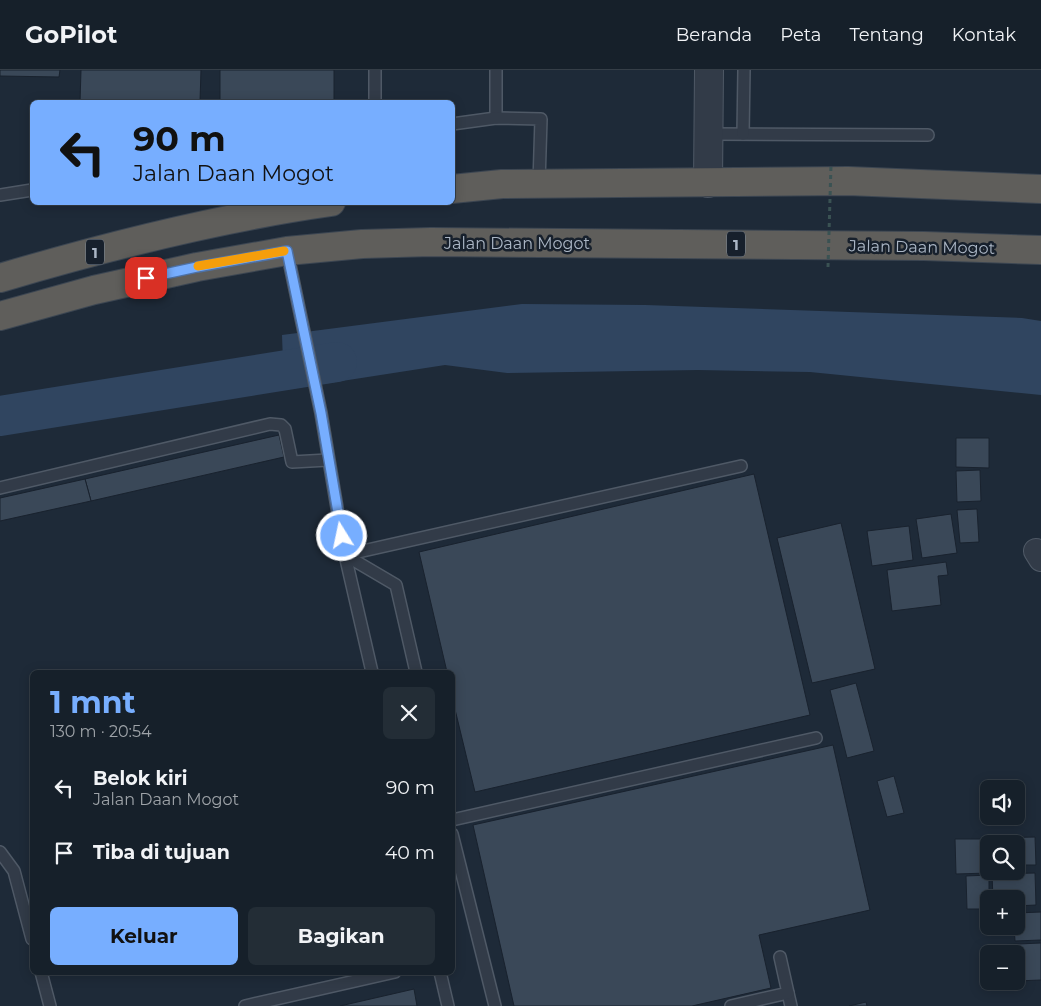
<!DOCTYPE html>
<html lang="id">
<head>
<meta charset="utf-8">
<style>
  :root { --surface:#16202a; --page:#232d36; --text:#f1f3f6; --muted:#9ea3a8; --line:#353e47; --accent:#77aeff }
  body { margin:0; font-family:Montserrat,sans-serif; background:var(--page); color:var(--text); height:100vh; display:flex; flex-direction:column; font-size:19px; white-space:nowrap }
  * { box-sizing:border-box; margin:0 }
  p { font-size:16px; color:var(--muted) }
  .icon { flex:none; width:28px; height:28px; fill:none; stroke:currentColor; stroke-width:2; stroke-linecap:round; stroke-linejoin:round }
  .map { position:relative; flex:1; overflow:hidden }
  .sheet { position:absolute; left:30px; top:600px; width:425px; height:305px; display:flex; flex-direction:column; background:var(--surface); border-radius:8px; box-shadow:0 2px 12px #0003,0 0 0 1px var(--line) }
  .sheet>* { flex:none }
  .top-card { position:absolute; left:30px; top:30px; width:425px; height:105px; border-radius:8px; box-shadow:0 2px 12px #0003,0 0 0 1px var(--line); background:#77aeff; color:#111; overflow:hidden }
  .buttons { position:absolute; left:980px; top:710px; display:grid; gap:10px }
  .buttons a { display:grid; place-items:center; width:45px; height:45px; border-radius:8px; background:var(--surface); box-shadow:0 2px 12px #0003,0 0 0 1px var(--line); font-size:25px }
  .pin { position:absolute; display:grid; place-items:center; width:42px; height:42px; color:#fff; margin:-21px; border-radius:10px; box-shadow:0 2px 8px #0006 }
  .me { position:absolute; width:55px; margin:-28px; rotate:350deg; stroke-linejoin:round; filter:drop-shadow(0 0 4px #0008) }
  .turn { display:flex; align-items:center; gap:18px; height:105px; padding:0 20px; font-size:22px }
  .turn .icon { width:65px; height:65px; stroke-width:2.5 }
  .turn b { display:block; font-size:35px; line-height:42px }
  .round { display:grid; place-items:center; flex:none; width:52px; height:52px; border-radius:8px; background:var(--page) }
  .overview { display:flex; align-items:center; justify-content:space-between; height:85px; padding:0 20px }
  h1 { font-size:30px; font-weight:700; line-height:38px; color:var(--accent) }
  .action { display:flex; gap:10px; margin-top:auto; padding:10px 20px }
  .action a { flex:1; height:58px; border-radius:8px; background:var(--accent); color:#111; font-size:20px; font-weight:700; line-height:58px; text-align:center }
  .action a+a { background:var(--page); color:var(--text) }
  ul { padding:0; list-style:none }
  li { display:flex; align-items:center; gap:15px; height:65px; padding:0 20px }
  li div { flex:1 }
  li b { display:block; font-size:19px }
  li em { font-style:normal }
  header { display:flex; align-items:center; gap:30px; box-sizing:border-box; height:70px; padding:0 25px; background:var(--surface); border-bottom:1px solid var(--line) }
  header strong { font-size:24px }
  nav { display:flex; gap:28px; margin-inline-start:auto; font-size:18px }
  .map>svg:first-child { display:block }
</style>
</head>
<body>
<header>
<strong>GoPilot</strong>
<nav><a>Beranda</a><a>Peta</a><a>Tentang</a><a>Kontak</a></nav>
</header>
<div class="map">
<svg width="1041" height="936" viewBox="0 0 1041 936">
  <rect width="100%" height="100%" fill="#1e2a38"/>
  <path fill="#304560" d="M 522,234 L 645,235 L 1022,248 L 1041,251 L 1041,325 L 810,302 L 698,300 L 507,303 L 445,295 L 284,320 L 282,265 Z"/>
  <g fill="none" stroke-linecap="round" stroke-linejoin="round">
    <path stroke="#304560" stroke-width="40" d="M 0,346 L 337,292"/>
  </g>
  <g fill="#3a4858" stroke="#19222e">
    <path d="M 0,0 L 60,0 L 59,7 L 0,6 Z"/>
    <path d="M 81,0 L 201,0 L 200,32 L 80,32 Z"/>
    <rect x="220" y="0" width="114" height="32"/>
    <path d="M 279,365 L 284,387 L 91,431 L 85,409 Z"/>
    <path d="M 956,368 L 989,368 L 989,398 L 956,397 Z"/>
    <path d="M 980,400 L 981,431 L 957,432 L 956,401 Z"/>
    <path d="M 754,404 L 810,645 L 475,722 L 452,627 L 452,602 L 447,602 L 419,482 Z"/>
    <path d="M 85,409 L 91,431 L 0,451 L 0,428 Z"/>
    <path d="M 977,439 L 979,472 L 960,473 L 957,440 Z"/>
    <path d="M 951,444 L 957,483 L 922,488 L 916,449 Z"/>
    <path d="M 841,453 L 875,599 L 812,613 L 777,468 Z"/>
    <path d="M 909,456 L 913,490 L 872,496 L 867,461 Z"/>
    <path d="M 946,492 L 948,505 L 938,506 L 941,535 L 892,541 L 887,500 Z"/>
    <path d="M 856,613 L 874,681 L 847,688 L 830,620 Z"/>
    <path d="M 833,675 L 870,840 L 759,865 L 771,918 L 692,936 L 514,936 L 473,755 Z"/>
    <path d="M 894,706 L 904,743 L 887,747 L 877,711 Z"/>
    <path d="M 1035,767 L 1036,795 L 1016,795 L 1016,774 L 990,774 L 990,768 Z"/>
    <path d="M 955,769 L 987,769 L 988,803 L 956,804 Z"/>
    <path d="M 1035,803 L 1036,835 L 1016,836 L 1016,829 L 993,829 L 992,804 Z"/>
    <path d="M 989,805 L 989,839 L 967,839 L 966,806 Z"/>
    <path d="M 1041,842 L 1041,870 L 1015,871 L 1014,856 L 1016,856 L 1016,843 Z"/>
    <path d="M 1041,873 L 1041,910 L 1016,911 L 1016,884 L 996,884 L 995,875 Z"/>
    <path d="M 414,919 L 417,936 L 340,936 Z"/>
    <path d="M 866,932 L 867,936 L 849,936 Z"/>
  </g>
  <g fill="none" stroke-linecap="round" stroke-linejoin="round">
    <g stroke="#4f5966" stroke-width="14">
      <g id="service">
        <path d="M 496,0 L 496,48"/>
        <path d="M 375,32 L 375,0"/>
        <path d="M 452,54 L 496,48 L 541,49 L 539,113"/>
        <path d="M 709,64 L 928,65"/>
        <path d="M 743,64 L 744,0"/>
        <path d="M 0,125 L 32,120"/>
        <path d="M 287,181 L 321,343 L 345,485 L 372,602"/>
        <path d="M 0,418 L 270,354 L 281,355 L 285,359 L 292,392 L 328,390"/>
        <path d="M 345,485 L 741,396"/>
        <path d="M 345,485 L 396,515 L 416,602"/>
        <path d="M 452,750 L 816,668"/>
        <path d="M 452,764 L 495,936"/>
        <path d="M 0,782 L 14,801 L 32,869"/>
        <path d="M 41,902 L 50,936"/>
        <path d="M 440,902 L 448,936"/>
        <path d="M 788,923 L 791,936"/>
        <path d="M 245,936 L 395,902"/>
        <path d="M 731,936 L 788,923 L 780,887"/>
      </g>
    </g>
    <g stroke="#4f5966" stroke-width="26">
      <path id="minor" d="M 1036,481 L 1041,489"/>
    </g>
    <g stroke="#4f5966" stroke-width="30">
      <path id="tertiary" d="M 708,113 L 709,0"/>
    </g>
    <g stroke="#3c4652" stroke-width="30">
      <g id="trunk">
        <path d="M 452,119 L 502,114 L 848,111 L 1041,119"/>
        <path d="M 0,208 C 108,176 218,148 331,132"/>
        <path d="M 0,246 L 94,220 L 197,197 L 287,181 L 362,174 L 431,172 L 924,176 L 1041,180"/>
      </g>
    </g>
    <use href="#service" stroke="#323b48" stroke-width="11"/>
    <use href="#minor" stroke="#323b48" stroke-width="24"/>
    <use href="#tertiary" stroke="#323b48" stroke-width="28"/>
    <use href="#trunk" stroke="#5f5e5b" stroke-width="28"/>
    <path stroke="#3a5253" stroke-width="3" stroke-dasharray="4 4" stroke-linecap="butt" d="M 828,197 L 831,95"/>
  </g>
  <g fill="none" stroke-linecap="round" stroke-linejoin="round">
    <g stroke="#4d71a6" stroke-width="12">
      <path id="route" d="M 146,208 L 197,197 L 287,181 L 321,343 L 342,466"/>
    </g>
    <use href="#route" stroke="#77aeff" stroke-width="9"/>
    <path stroke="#f59e0b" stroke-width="9" d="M 198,196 L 284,181"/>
  </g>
  <g text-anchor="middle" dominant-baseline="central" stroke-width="5" stroke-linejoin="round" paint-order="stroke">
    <g fill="#17202c" stroke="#7f8997" stroke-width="1">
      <rect x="727" y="161.5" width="18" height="25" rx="4"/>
      <rect x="86" y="169.5" width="18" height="25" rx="4"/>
    </g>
    <g font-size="15" font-weight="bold" fill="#abb6c5">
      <text x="736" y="174">1</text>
      <text x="95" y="182">1</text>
    </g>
    <g font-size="16" fill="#abb6c5" stroke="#17202c">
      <text x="517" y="173">Jalan Daan Mogot</text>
      <text transform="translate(922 177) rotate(1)">Jalan Daan Mogot</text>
    </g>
  </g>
</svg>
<div class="buttons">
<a><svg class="icon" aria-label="sound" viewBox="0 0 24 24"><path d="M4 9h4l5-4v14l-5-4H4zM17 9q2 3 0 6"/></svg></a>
<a><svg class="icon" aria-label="search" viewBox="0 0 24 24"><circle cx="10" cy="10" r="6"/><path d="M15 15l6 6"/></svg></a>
<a>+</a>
<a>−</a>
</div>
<div class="pin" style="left:146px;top:208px;background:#d93025"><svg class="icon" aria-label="arrive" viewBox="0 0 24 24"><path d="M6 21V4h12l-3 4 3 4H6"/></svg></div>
<svg class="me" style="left:342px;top:466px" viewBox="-20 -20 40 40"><circle r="17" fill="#77aeff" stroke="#fff" stroke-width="3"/><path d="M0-11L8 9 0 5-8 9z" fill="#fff"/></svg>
<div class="top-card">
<div class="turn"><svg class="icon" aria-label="left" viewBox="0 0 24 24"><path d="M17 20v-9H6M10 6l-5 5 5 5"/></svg><div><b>90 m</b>Jalan Daan Mogot</div></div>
</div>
<section class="sheet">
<div class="overview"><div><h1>1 mnt</h1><p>130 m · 20:54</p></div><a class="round"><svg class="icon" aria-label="close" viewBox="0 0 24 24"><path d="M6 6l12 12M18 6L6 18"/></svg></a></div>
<ul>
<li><svg class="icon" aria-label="left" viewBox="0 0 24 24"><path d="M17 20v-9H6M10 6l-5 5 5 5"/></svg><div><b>Belok kiri</b><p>Jalan Daan Mogot</p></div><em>90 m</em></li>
<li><svg class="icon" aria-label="arrive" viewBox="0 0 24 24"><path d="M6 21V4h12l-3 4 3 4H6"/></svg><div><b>Tiba di tujuan</b></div><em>40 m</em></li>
</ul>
<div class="action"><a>Keluar</a><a>Bagikan</a></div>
</section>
</div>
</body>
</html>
